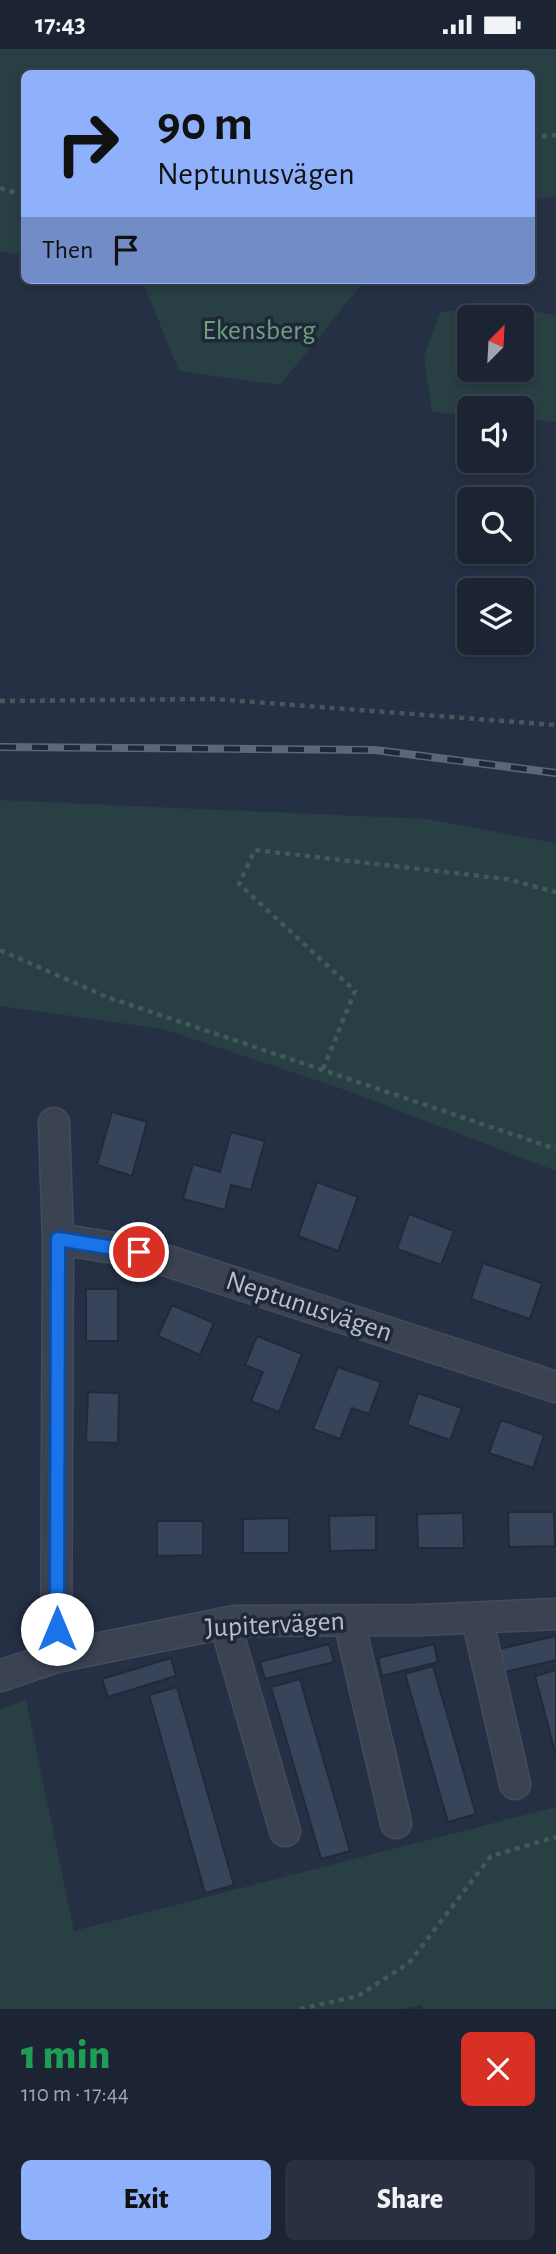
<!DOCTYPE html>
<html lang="en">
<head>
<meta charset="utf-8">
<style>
  :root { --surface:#1c2433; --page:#29303f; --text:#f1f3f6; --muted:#a0a4ac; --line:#3a414e; --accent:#8fb0fa }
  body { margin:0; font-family:"Alegreya Sans",sans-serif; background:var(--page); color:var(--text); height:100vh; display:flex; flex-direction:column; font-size:26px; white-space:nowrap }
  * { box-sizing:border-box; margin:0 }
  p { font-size:23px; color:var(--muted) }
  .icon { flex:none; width:38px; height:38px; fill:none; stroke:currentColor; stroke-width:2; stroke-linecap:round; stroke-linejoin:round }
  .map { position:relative; height:1960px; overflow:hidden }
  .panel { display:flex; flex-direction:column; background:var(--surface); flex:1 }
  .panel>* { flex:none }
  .hud { position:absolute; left:21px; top:21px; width:514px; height:214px; border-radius:10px; box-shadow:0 4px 10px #0003,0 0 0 2px var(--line); background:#8fb0fa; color:#111; overflow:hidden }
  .needle { width:46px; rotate:24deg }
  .buttons { position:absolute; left:457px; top:256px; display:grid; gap:14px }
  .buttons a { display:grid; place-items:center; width:77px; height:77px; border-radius:10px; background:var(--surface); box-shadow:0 4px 10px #0003,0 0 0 2px var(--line); font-size:35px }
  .pin { position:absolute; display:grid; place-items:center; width:60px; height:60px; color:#fff; margin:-30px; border:4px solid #fff; border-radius:50%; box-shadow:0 2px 7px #0007 }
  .me { position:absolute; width:77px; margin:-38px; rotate:0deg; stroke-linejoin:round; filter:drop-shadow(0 0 5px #0008) }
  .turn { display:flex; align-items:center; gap:24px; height:147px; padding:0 21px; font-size:32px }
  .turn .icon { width:91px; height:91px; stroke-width:2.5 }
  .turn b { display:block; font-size:49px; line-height:60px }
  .then { display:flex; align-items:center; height:66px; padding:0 21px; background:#0003; gap:14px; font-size:26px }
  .round { display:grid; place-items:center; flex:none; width:74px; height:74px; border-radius:10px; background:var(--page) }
  .headline { display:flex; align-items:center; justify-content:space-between; height:119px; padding:0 21px }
  h1 { font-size:42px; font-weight:800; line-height:52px; color:#1e9e55 }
  .primary-button { display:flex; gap:14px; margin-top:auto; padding:14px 21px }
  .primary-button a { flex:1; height:80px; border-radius:10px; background:var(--accent); color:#111; font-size:28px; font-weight:800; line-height:80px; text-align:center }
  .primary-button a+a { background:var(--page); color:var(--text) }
  .status { display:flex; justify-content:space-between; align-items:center; height:49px; padding:0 35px; background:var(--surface); direction:ltr }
  .status svg { height:19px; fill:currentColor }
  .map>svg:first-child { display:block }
</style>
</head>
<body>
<div class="status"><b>17:43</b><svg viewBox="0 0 49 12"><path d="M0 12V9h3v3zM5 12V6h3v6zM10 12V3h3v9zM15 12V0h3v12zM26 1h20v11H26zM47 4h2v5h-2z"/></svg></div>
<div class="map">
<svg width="556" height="1960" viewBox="0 0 556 1960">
  <rect width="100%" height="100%" fill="#263044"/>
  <g fill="#283f44" fill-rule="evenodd">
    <path d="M 0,0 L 556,0 L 556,147 L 532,152 L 532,24 L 24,24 L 24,207 L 0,202 Z"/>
    <path d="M 142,231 L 365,231 L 280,336 L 179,322 Z"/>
    <path d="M 499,257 L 556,266 L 556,373 L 522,370 L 522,359 L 469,359 L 469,366 L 432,363 L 424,308 L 440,263 ZM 469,268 L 522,268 L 522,320 L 469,320 Z"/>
    <path d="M 0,751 L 427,770 L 556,794 L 556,1122 L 345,1041 L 163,980 L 0,957 Z"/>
    <path d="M 26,1651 L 74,1882 L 556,1758 L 556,1960 L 422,1960 L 422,1956 L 403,1960 L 0,1960 L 0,1660 Z"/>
  </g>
  <g fill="#38445a" stroke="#212a3a" stroke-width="2">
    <path d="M 112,1063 L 147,1073 L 132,1127 L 97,1116 Z"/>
    <path d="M 231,1083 L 265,1092 L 251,1141 L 231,1136 L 225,1161 L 183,1150 L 193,1115 L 220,1123 Z"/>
    <path d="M 317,1133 L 358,1148 L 338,1202 L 298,1187 Z"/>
    <path d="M 409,1165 L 454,1182 L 441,1216 L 397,1200 Z"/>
    <path d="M 483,1214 L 542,1234 L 530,1270 L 471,1250 Z"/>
    <rect x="86" y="1240" width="32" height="52"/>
    <path d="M 172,1256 L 214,1274 L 200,1306 L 158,1287 Z"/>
    <path d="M 257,1287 L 302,1305 L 279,1363 L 251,1352 L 263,1323 L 245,1316 Z"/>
    <path d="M 338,1318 L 381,1333 L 369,1365 L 352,1359 L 340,1390 L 313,1380 Z"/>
    <path d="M 88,1343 L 119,1344 L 118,1394 L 86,1393 Z"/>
    <path d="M 418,1344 L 462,1359 L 450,1391 L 407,1376 Z"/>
    <path d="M 501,1371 L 544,1386 L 533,1419 L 489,1404 Z"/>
    <path d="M 508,1463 L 554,1463 L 555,1497 L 509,1498 Z"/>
    <path d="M 463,1464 L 464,1499 L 418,1499 L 417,1465 Z"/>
    <path d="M 376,1466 L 376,1501 L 330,1502 L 329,1467 Z"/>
    <path d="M 289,1469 L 289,1504 L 243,1504 L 243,1470 Z"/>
    <path d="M 157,1472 L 203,1472 L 203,1506 L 157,1507 Z"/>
    <path d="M 556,1587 L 556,1611 L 505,1623 L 499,1600 Z"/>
    <path d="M 329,1595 L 334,1613 L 265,1630 L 260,1613 Z"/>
    <path d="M 434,1595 L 438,1613 L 382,1627 L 378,1609 Z"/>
    <path d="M 171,1609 L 176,1627 L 108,1648 L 102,1630 Z"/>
    <path d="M 433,1617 L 476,1765 L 448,1773 L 405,1625 Z"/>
    <path d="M 556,1621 L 556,1707 L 535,1627 Z"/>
    <path d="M 300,1630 L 350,1802 L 321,1810 L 271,1638 Z"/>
    <path d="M 177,1638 L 234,1836 L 205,1844 L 149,1646 Z"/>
  </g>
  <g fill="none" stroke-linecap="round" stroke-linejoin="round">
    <g stroke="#444c5c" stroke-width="33">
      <g id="minor">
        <path d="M 54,1074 L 58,1190 L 56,1608"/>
        <path d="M 58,1190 L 140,1203 L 556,1338"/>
        <path d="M 477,1569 L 515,1735"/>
        <path d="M 349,1572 L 396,1774"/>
        <path d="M 225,1574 L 285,1782"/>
        <path d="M 0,1627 L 56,1608 L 235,1572 L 420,1571 L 556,1565"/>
      </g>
    </g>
    <g stroke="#42585c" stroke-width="4.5" stroke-dasharray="5 5" stroke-linecap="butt">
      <path d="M 532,88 L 556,86"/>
      <path d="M 0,139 L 24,146"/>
      <path d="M 0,652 L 215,650 L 556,676"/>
      <path d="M 0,901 L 107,948 L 556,1100"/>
      <path d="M 323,1020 L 355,942 L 239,835 L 255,801 L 506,830 L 556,843"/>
      <path d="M 300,1960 L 358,1947 L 409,1914 L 491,1807 L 556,1788"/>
    </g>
    <use href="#minor" stroke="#3b4353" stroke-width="30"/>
    <g stroke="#5d667a" stroke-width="8">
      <path id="rail" d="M 0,698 L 375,701 L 556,724"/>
    </g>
    <use href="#rail" stroke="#1f2838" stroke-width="5" stroke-dasharray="16" stroke-linecap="butt"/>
  </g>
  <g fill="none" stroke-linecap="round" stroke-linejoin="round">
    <g stroke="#114b97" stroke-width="18">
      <path id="route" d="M 57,1580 L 58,1190 L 139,1203"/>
    </g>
    <use href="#route" stroke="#1a73e8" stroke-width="12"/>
  </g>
  <g text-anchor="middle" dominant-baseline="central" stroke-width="7" stroke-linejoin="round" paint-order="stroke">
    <g font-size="28" fill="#6f9e7e" stroke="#1f2838">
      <text x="259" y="282">Ekensberg</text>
    </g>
    <g font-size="28" fill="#b8becd" stroke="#1f2838">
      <text transform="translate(309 1258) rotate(18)">Neptunusvägen</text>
      <text transform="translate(275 1576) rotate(-3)">Jupitervägen</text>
    </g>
  </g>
</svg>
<div class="buttons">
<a><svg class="needle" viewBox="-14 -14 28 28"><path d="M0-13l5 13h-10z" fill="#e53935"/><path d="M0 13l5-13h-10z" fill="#a0a4ac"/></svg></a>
<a><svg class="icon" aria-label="sound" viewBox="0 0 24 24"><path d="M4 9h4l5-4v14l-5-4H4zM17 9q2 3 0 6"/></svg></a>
<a><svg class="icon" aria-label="search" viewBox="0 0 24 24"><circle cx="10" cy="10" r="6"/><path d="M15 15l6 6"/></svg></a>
<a><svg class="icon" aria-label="layers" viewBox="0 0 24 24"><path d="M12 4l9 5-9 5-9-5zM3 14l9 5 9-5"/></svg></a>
</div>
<div class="pin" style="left:139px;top:1203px;background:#d93025"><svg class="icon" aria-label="arrive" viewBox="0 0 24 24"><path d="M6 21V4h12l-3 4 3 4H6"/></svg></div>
<svg class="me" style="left:57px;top:1580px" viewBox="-20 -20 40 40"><circle r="19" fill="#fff"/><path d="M0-13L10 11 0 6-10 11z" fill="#1a73e8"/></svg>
<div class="hud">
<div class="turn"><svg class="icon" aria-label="right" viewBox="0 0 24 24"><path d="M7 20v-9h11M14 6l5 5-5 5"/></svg><div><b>90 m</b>Neptunusvägen</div></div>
<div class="then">Then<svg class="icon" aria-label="arrive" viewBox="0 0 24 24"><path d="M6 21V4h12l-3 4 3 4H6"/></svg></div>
</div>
</div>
<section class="panel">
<div class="headline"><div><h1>1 min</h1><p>110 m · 17:44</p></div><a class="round" style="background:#d93025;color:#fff"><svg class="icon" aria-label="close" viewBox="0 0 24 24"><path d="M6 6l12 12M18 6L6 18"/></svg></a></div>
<div class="primary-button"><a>Exit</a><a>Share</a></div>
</section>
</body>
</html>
